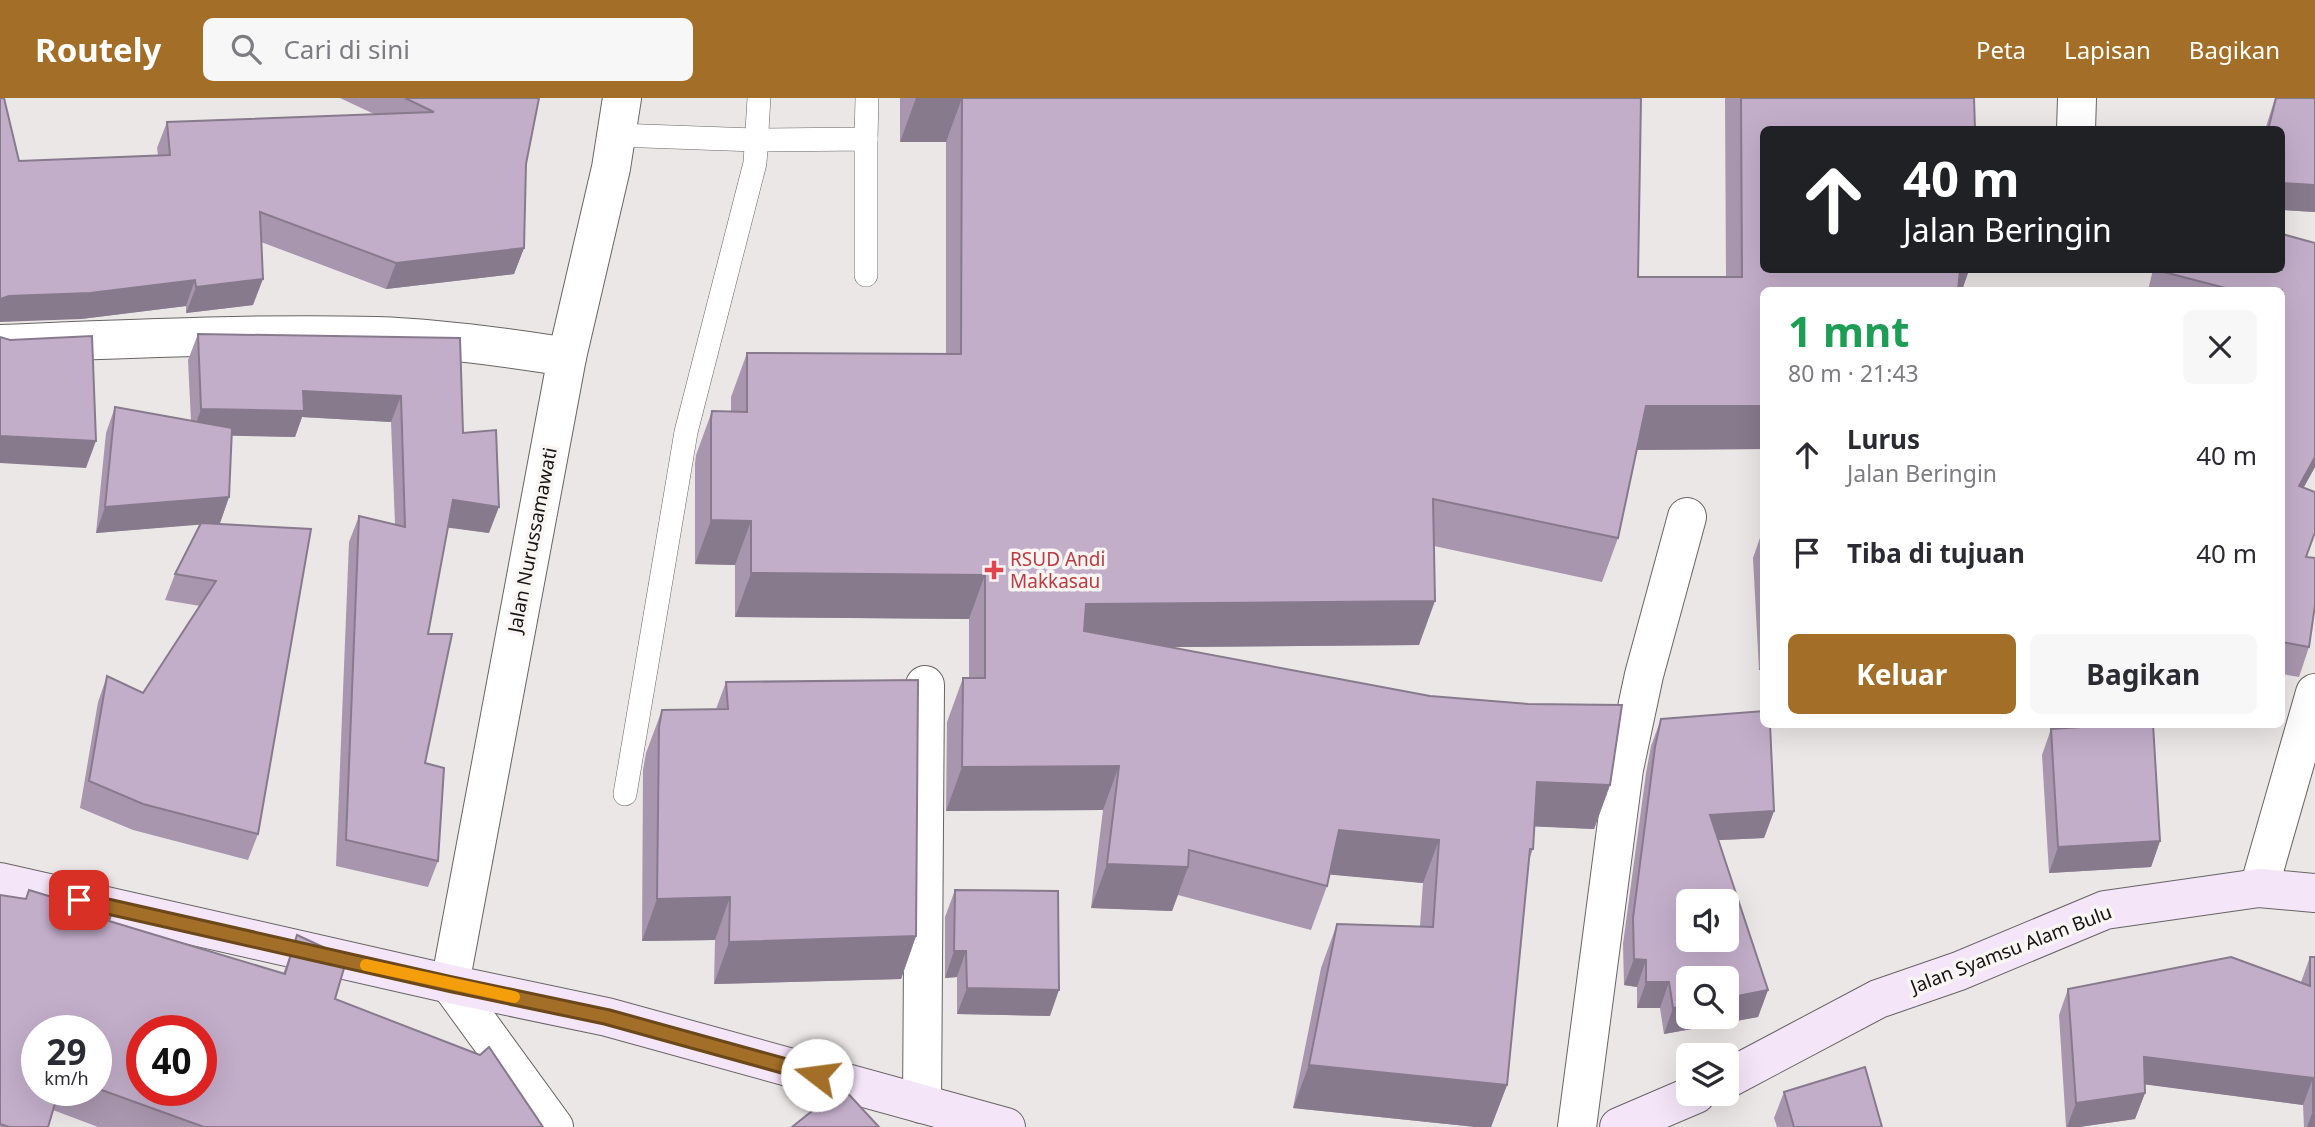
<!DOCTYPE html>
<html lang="id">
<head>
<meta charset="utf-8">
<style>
  :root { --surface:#fff; --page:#f7f7f7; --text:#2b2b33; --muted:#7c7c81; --accent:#a36f28 }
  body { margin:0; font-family:"Noto Sans",sans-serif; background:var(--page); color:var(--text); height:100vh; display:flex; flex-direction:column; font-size:26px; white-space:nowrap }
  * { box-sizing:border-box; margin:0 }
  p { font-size:23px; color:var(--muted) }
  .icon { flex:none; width:38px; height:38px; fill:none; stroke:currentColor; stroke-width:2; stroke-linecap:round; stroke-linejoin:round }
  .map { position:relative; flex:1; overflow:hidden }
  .panel { position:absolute; left:1760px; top:189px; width:525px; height:441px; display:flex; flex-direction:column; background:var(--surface); border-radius:10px; box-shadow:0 7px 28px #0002 }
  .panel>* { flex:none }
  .guide { position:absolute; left:1760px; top:28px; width:525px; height:147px; border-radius:10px; box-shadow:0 7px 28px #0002; background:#202124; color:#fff; overflow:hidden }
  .tools { position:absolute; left:1676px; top:791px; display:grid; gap:14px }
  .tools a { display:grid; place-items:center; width:63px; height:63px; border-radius:10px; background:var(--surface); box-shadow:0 7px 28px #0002; font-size:35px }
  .speed { position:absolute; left:21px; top:917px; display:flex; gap:14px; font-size:35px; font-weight:700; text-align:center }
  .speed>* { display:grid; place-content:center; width:91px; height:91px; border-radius:50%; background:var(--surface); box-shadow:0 7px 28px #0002; line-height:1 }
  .speed small { font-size:18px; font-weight:400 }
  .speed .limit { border:10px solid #d22; background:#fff; color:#111 }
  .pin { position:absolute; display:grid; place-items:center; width:60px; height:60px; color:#fff; margin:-30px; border-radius:14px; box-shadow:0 4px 10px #0006 }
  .me { position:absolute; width:77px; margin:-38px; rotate:285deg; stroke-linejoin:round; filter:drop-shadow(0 0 5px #0008) }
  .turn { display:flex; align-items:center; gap:24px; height:147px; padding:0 28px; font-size:32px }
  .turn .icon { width:91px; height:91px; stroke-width:2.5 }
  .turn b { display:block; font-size:49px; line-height:60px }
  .round { display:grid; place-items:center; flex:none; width:74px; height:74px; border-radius:10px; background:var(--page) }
  .summary { display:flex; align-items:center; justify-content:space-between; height:119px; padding:0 28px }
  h1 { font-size:42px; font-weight:700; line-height:52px; color:#1e9e55 }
  .primary-button { display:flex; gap:14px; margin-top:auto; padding:14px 28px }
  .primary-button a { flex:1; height:80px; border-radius:10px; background:var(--accent); color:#fff; font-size:28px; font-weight:700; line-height:80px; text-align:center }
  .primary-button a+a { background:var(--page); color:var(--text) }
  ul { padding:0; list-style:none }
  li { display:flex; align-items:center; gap:21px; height:98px; padding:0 28px }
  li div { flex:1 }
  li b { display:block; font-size:26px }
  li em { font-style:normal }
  header { display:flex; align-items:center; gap:42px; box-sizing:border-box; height:98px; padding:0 35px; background:var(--accent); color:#fff }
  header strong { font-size:33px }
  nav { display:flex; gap:38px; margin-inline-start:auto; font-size:24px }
  .search { width:490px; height:63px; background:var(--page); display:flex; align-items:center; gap:18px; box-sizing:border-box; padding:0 24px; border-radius:10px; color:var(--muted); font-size:26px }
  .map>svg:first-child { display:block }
</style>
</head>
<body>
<header>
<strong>Routely</strong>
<div class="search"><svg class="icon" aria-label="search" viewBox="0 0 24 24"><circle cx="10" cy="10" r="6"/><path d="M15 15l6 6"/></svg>Cari di sini</div>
<nav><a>Peta</a><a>Lapisan</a><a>Bagikan</a></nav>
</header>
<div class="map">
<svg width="2315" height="1029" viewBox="0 0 2315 1029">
  <rect width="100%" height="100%" fill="#ebe7e6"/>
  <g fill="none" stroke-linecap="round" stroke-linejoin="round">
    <g stroke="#676463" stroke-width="24">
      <g id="lane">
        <path d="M 616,37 L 755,42 L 866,41 L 866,177"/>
        <path d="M 866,41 L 867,0"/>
        <path d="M 625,696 L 686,334 L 755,65 L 759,0"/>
      </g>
    </g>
    <g stroke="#676463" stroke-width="40">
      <g id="street">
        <path d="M 2076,32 L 2077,0"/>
        <path d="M 0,246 C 126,241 251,235 377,238 C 440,240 504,249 567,259"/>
        <path d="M 2259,790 L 2315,595"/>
        <path d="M 922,1006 L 925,587"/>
        <path d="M 554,1029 L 450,886 L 567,259 L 611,70 L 622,0"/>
        <path d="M 1577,1029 L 1624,671 L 1644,577 L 1687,419"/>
      </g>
    </g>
    <g stroke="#676463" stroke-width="40">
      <g id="secondary">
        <path d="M 0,784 L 450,886 L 607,919 L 1006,1029"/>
        <path d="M 1727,981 L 1878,901 L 1959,873 L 2105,812 L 2259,790 L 2315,795"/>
        <path d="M 1619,1029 L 1696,996"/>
      </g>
    </g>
    <use href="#lane" stroke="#fff" stroke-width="23"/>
    <use href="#street" stroke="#fff" stroke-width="38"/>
    <use href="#secondary" stroke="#f5e5f9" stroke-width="38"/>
  </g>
  <g fill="#a896ae" fill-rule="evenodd">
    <path d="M 340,0 L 539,0 L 526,66 L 524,150 L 514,176 L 386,191 L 261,144 L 253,207 L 186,215 L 186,208 L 81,221 L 19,63 L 158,57 L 157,50 L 167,24 L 374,16 Z"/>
    <path d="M 900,0 L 1641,0 L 1638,179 L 1726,179 L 1725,0 L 1974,0 L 1969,172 L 1962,192 L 1764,192 L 1764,351 L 1637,352 L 1618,440 L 1602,484 L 1434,448 L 1419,547 L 1169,549 L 1610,687 L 1594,731 L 1534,728 L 1533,751 L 1529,762 L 1507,987 L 1491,1029 L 1476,1029 L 1293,1010 L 1321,870 L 1337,826 L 1420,828 L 1423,785 L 1330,776 L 1327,788 L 1311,832 L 1178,797 L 1172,813 L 1091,810 L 1103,712 L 946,713 L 947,624 L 963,580 L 969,580 L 969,521 L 735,519 L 735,467 L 695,466 L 695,365 L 696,357 L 712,313 L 731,313 L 731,299 L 747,255 L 946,256 L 946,44 L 900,44 Z"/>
    <path d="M 2275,0 L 2315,0 L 2315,114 L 2282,112 L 2282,32 L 2265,32 Z"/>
    <path d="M 2315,145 L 2315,369 L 2303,390 L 2309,549 L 2299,579 L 2282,576 L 2282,192 L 2148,192 L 2153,172 L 2282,172 Z"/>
    <path d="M 198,236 L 460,240 L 463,335 L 489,435 L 448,429 L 428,536 L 425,665 L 438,763 L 428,789 L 336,768 L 349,444 L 359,418 L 395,426 L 391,324 L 302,319 L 295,339 L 231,337 L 229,399 L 220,425 L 208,426 L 258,736 L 248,762 L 133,732 L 80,710 L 98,604 L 107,578 L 143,595 L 200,508 L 165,502 L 175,476 L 201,426 L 96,435 L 106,335 L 115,309 L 191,323 L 188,262 Z"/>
    <path d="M 1762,434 L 1764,434 L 1764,572 L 1759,572 L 1753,460 Z"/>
    <path d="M 726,584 L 916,838 L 901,881 L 714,886 L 715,842 L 642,843 L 643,672 L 646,655 L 662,612 L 716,611 Z"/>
    <path d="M 1661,621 L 1774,713 L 1764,740 L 1718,742 L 1768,892 L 1758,919 L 1664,936 L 1660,910 L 1637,910 L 1637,889 L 1624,887 L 1623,846 L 1646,675 L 1651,648 Z"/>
    <path d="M 2051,631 L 2160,743 L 2151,769 L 2049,775 L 2042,657 Z"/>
    <path d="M 29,792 L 109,823 L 283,876 L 297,837 L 335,901 L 543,1029 L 98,1029 L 53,1012 L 48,1029 L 0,1029 L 0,797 L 26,801 ZM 96,933 L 96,992 L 37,992 Z"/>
    <path d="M 955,792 L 1050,918 L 957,916 L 957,879 L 945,880 L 945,819 Z"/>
    <path d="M 2310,859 L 2315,1029 L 2304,1029 L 2303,1007 L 2145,986 L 2145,995 L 2135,1021 L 2079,1029 L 2066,1029 L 2059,917 L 2068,891 L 2301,884 Z"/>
    <path d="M 1784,994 L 1882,1029 L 1777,1029 L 1774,1020 Z"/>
  </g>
  <g fill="#887a8d">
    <path d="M 916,0 L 962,0 L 946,44 L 900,44 Z"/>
    <path d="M 2282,85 L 2315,87 L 2315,114 L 2282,112 Z"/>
    <path d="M 524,150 L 514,176 L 386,191 L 396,165 Z"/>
    <path d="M 1955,172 L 1969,172 L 1962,192 L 1947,192 Z"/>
    <path d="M 263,181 L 253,207 L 186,215 L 196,189 Z"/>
    <path d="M 195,182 L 186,208 L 81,221 L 0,224 L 0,201 L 9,198 Z"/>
    <path d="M 303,293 L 401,298 L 391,324 L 302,319 L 295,339 L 192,337 L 201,311 Z"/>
    <path d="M 1646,308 L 1764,308 L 1764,351 L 1630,352 Z"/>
    <path d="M 0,338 L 96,343 L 86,370 L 0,365 Z"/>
    <path d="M 2315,359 L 2315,369 L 2288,418 L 2299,388 Z"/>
    <path d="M 229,399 L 220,425 L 96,435 L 105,409 Z"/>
    <path d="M 453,402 L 499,409 L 489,435 L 443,429 Z"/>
    <path d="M 711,422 L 751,423 L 735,467 L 695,466 Z"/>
    <path d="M 751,475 L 985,477 L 969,521 L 735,519 Z"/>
    <path d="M 1435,503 L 1419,547 L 1070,550 L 1086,506 Z"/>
    <path d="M 1764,558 L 1764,572 L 1759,572 Z"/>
    <path d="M 1119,668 L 1103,712 L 946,713 L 962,669 Z"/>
    <path d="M 1537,684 L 1610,687 L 1594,731 L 1521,728 Z"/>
    <path d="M 1774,713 L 1764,740 L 1700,743 L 1710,717 Z"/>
    <path d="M 1339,732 L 1439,742 L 1423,785 L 1323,776 Z"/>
    <path d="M 2160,743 L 2151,769 L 2049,775 L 2058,749 Z"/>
    <path d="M 1107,766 L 1188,769 L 1172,813 L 1091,810 Z"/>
    <path d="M 730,799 L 715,842 L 642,843 L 657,801 Z"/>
    <path d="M 916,838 L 901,881 L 714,886 L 729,844 Z"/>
    <path d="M 954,853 L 966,853 L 957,879 L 945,880 Z"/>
    <path d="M 1634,861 L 1646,862 L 1637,889 L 1624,887 Z"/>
    <path d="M 1646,884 L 1669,884 L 1660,910 L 1637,910 Z"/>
    <path d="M 967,890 L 1059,892 L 1050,918 L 957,916 Z"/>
    <path d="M 1768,892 L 1758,919 L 1664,936 L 1673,910 L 1689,907 L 1689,919 L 1727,919 L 1727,900 Z"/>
    <path d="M 2144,959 L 2313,980 L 2303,1007 L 2134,985 Z"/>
    <path d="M 1309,967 L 1507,987 L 1491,1029 L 1476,1029 L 1293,1010 Z"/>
    <path d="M 2145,995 L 2135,1021 L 2079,1029 L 2067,1029 L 2076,1005 Z"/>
    <path d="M 2313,1013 L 2315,1013 L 2315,1029 L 2307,1029 Z"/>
  </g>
  <g fill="#c3aeca" stroke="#887a8d" stroke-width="2" fill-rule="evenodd">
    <path d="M 0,0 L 4,0 L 19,63 L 170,57 L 167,24 L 434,14 L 405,0 L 539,0 L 526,66 L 524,150 L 396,165 L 260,114 L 263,181 L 196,189 L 195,182 L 90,195 L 9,198 L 0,201 Z"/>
    <path d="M 962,0 L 1641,0 L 1638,179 L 1742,179 L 1741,0 L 1974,0 L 1975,32 L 1764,32 L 1764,172 L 1960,172 L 1958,192 L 1764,192 L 1764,308 L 1646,308 L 1618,440 L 1433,401 L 1435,503 L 1086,506 L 1084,533 L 1430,598 L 1528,606 L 1622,607 L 1610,687 L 1537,684 L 1533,751 L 1530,751 L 1507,987 L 1309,967 L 1337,826 L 1433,829 L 1439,742 L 1339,732 L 1327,788 L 1189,752 L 1188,769 L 1107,766 L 1119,668 L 962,669 L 963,580 L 985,580 L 985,477 L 751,475 L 751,423 L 711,422 L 711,321 L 712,313 L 747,314 L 747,255 L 961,256 Z"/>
    <path d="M 2276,0 L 2315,0 L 2315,87 L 2282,85 L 2282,32 L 2268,32 Z"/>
    <path d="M 2282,136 L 2315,145 L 2315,359 L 2299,388 L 2315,394 L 2315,434 L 2306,459 L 2315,460 L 2315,507 L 2309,549 L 2282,544 L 2282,192 L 2233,192 L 2156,172 L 2282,172 Z"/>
    <path d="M 198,236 L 460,240 L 463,335 L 496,332 L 499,409 L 453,402 L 428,536 L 452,536 L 425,665 L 444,670 L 438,763 L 346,742 L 359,418 L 405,429 L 401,298 L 303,293 L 304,313 L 201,311 Z"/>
    <path d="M 92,238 L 96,343 L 0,338 L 0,239 L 10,242 Z"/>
    <path d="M 115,309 L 232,330 L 229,399 L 105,409 Z"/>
    <path d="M 201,425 L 311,431 L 258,736 L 143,706 L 89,683 L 107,578 L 143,595 L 216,483 L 175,476 Z"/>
    <path d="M 1762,434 L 1764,434 L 1764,463 Z"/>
    <path d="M 918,582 L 916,838 L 729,844 L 730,799 L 657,801 L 659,629 L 662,612 L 728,611 L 726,584 Z"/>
    <path d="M 1764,613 L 1764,626 L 1770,626 L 1774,713 L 1710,717 L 1768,892 L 1727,900 L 1727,880 L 1689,880 L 1689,907 L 1673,910 L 1669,884 L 1646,884 L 1646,862 L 1634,861 L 1633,820 L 1655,649 L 1661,621 ZM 1689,803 L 1727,803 L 1727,842 L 1689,842 Z"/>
    <path d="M 2127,626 L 2153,626 L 2160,743 L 2058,749 L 2051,631 Z"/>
    <path d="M 29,792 L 111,817 L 109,823 L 285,876 L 297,837 L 347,860 L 335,901 L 480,957 L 489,949 L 543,1029 L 204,1029 L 96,990 L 96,933 L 37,933 L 37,992 L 59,992 L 48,1029 L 9,1029 L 0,1026 L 0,797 L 26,801 ZM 142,933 L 201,933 L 201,992 L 142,992 Z"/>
    <path d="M 955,792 L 1058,793 L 1059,892 L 967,890 L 966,853 L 954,853 Z"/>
    <path d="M 2231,859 L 2310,888 L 2310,859 L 2315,859 L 2315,1013 L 2313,1013 L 2313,980 L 2144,959 L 2145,995 L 2076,1005 L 2068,891 Z"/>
    <path d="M 1865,969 L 1882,1029 L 1794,1029 L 1784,994 Z"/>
    <path d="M 842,989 L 879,1029 L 792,1029 Z"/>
  </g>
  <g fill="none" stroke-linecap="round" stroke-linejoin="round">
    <g stroke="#6a481a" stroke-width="18">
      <path id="route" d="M 79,802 L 450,886 L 607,919 L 817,977"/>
    </g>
    <use href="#route" stroke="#a36f28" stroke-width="12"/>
    <path stroke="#f59e0b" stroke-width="12" d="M 366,867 L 514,899"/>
  </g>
  <path fill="#e0444e" stroke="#f8f5f3" stroke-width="2.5" d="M990.5 461.5h7v7h7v7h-7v7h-7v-7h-7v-7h7z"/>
  <g text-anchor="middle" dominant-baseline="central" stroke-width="7" stroke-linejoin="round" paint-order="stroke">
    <g font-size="19" fill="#151413" stroke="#f8f5f3">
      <text transform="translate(532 442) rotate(-79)">Jalan Nurussamawati</text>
      <text transform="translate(2011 851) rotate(-21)">Jalan Syamsu Alam Bulu</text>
    </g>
    <g font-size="19" fill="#be3a42" stroke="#f8f5f3" text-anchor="start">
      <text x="1010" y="461">RSUD Andi<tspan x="1010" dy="22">Makkasau</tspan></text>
    </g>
  </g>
</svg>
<div class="tools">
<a><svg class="icon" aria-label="sound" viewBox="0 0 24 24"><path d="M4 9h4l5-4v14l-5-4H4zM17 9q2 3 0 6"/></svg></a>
<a><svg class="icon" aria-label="search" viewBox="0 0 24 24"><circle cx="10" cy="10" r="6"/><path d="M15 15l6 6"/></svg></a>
<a><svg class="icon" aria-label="layers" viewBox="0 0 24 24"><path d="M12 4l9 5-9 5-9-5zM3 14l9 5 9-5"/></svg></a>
</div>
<div class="speed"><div>29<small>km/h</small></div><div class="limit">40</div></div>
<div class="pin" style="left:79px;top:802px;background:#d93025"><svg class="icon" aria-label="arrive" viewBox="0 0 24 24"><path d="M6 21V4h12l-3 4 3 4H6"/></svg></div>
<svg class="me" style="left:817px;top:977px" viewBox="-20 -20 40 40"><circle r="19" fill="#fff"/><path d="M0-13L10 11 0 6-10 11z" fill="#a36f28"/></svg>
<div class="guide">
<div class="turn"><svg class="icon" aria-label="ahead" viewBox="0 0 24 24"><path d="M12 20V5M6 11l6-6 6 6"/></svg><div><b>40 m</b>Jalan Beringin</div></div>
</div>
<section class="panel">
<div class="summary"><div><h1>1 mnt</h1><p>80 m · 21:43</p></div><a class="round"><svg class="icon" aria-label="close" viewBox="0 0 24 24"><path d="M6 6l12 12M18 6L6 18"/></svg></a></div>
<ul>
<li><svg class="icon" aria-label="ahead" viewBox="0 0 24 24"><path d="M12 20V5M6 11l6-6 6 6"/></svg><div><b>Lurus</b><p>Jalan Beringin</p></div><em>40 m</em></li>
<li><svg class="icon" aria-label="arrive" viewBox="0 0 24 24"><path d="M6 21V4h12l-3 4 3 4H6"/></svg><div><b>Tiba di tujuan</b></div><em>40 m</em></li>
</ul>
<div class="primary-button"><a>Keluar</a><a>Bagikan</a></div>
</section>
</div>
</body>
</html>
